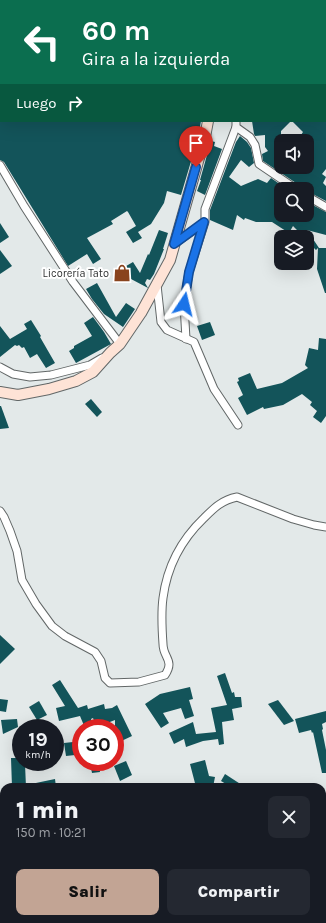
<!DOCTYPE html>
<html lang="es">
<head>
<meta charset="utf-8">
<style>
  :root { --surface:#171b24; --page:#242831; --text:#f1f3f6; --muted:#9ea1a6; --accent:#c2a494 }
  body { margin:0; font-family:Karla,sans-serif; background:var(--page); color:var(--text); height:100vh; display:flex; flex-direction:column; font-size:15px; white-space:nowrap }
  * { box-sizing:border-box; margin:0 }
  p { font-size:13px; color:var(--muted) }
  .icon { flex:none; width:22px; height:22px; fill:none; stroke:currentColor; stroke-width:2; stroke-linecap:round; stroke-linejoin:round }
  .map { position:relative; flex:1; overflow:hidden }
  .drawer { position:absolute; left:0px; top:783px; width:326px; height:140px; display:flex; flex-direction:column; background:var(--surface); border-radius:12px 12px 0 0; box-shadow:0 4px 16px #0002 }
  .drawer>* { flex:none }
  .guide { position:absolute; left:0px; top:0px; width:326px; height:122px; box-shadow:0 4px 16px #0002; background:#0b6e4f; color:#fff; overflow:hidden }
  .tools { position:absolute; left:274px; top:134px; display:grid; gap:8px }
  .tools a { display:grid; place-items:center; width:40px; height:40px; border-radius:8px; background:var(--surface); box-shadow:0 4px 16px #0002; font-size:20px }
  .speed { position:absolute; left:12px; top:719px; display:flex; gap:8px; font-size:20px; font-weight:700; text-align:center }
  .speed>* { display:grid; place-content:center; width:52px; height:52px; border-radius:50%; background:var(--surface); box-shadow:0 4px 16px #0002; line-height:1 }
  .speed small { font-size:10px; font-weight:400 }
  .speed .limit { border:6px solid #d22; background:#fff; color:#111 }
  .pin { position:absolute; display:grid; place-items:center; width:34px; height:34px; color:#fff; margin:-41px -17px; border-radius:50% 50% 50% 0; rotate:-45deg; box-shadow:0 0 4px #0007 }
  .pin .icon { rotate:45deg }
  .me { position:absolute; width:44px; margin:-22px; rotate:10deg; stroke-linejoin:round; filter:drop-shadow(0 0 3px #0008) }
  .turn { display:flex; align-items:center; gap:14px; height:84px; padding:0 16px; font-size:18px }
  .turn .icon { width:52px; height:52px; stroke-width:2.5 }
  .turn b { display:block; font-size:28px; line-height:34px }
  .then { display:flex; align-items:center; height:38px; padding:0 16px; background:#0003; gap:8px; font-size:15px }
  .round { display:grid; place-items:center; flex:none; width:42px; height:42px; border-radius:8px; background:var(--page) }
  .summary { display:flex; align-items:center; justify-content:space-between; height:68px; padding:0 16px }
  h1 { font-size:24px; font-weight:800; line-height:30px }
  .action { display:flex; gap:8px; margin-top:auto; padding:8px 16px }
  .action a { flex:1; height:46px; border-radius:8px; background:var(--accent); color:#111; font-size:16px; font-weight:800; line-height:46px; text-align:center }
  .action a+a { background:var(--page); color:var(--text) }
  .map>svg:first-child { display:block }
</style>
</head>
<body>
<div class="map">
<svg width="326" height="923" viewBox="0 0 326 923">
  <rect width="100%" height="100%" fill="#e3e9e9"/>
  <g fill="#13545a">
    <path d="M 0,121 L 201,121 L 198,138 L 181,195 L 167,191 L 164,203 L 151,224 L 138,232 L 142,238 L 133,243 L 126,232 L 136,226 L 128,212 L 127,211 L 111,221 L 113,224 L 87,238 L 101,259 L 93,264 L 87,254 L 68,266 L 4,162 L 0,160 Z"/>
    <path d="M 252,121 L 291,121 L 281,131 L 281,150 L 275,150 L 281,160 L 281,167 L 307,167 L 307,140 L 301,135 L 303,132 L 292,121 L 326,121 L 326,169 L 322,174 L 326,177 L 323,183 L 326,186 L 326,201 L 307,191 L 307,189 L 301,189 L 299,185 L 263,161 L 262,154 L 268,151 L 265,147 L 265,135 L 255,136 L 254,134 Z"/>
    <path d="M 240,136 L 247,142 L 251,148 L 254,163 L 249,167 L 241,160 L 229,177 L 241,186 L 258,179 L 267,183 L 271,178 L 281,185 L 281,215 L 307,215 L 307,202 L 326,212 L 326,235 L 307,230 L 319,248 L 326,248 L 326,293 L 325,293 L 317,269 L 318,248 L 316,250 L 313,247 L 307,251 L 307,237 L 304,237 L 293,226 L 289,233 L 272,222 L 256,222 L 245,218 L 244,220 L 237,215 L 233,230 L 210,220 L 210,210 L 236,142 Z"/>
    <path d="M 211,141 L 215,142 L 214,146 L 222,149 L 205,195 L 197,191 L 201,180 L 200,180 Z"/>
    <path d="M 0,223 L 9,237 L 0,243 Z"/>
    <path d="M 159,230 L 168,233 L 163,249 L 164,249 L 154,274 L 150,280 L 147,279 L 145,283 L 148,288 L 131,279 L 127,281 L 124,276 L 120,278 L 116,272 L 133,262 L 140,273 L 148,254 L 149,255 Z"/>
    <path d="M 0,250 L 12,266 L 0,274 Z"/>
    <path d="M 97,283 L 116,317 L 126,303 L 135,309 L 123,327 L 104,314 L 92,299 L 86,289 Z"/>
    <path d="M 93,317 L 104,332 L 111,344 L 76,363 L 69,351 L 74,348 L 74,346 L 92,336 L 84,323 Z"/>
    <path d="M 31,320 L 41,336 L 40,337 L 55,363 L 46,368 L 37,354 L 30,358 L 24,347 L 22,348 L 19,345 L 17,346 L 15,345 L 0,357 L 0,326 L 10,339 L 27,329 L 24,324 Z"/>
    <path d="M 210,322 L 215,335 L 202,340 L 197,326 Z"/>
    <path d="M 319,338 L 326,339 L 326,416 L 321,423 L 313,417 L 317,411 L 310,405 L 312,402 L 302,394 L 283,405 L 264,409 L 263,407 L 247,415 L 238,398 L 243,395 L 237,382 L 239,381 L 238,378 L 250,373 L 257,389 L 282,383 L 308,368 L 305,365 L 309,348 L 318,350 Z"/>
    <path d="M 91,399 L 102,412 L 97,417 L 85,404 Z"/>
    <path d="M 0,406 L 1,406 L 9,428 L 0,429 Z"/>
    <path d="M 0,635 L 15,649 L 0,664 Z"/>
    <path d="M 225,673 L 232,693 L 234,692 L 235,697 L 241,697 L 242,707 L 232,709 L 234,720 L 222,722 L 224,744 L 219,745 L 218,739 L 203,741 L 186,747 L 184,739 L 174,744 L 169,733 L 193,722 L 196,734 L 216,732 L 211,708 L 227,705 L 217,676 Z"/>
    <path d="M 60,680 L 78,708 L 87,705 L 88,709 L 104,704 L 105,709 L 112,708 L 117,705 L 132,736 L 115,744 L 115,720 L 102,725 L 101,724 L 96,726 L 93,718 L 91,719 L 93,727 L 89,728 L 85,728 L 80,716 L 59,721 L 56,708 L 65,706 L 52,685 Z"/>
    <path d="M 190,687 L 193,699 L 189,700 L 194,716 L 185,719 L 181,708 L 163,713 L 169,723 L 161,728 L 145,704 L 160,694 Z"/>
    <path d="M 0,699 L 8,700 L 6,712 L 0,711 Z"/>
    <path d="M 278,700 L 294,721 L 284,725 L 268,704 Z"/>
    <path d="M 39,701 L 47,715 L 37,720 L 29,707 Z"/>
    <path d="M 326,711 L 326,722 L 322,724 L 323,729 L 322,730 L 326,750 L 326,773 L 322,773 L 313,732 L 312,733 L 311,730 L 299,733 L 295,719 Z"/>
    <path d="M 17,719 L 18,727 L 3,734 L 1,720 Z"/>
    <path d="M 73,742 L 75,755 L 66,756 L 64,743 Z"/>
    <path d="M 11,758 L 21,758 L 21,764 L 25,764 L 26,787 L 12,787 Z"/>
    <path d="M 205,760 L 209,776 L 215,777 L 213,787 L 196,787 L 190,764 Z"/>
    <path d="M 126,761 L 132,775 L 120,781 L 114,766 Z"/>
    <path d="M 90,762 L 98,762 L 100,772 L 92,773 Z"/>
    <path d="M 225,774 L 245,787 L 231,787 L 221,781 Z"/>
    <path d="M 55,779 L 56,787 L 31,787 L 31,784 Z"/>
  </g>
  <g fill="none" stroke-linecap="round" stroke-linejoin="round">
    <g stroke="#626767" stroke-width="9">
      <g id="street">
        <path d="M 236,121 L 236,127 L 250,137 L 255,145 L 259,164 L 296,189"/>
        <path d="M 0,165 L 24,206 L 73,282 L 120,344"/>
        <path d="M 307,196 L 326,207"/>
        <path d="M 174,244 L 204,223"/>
        <path d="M 157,285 L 161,322 L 167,330 L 194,342 L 214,389 L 238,425"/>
        <path d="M 186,339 L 184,304 L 189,272 L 205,222 L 205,209 L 236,127"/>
        <path d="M 0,367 L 13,374 L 30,377 L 51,375 L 90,365 L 102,358"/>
        <path d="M 0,511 L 4,517 L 10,531 L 17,551 L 22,580 L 36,604 L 52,626 L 65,636 L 95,652 L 101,661 L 105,678 L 110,683 L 139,682 L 165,675 C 175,660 163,658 163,644 C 162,630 161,613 163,598 C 167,567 181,540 204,518 C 214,508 222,500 237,497 L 293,519 L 314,525 L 326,527"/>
        <path d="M 0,848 L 4,856"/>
        <path d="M 322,862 L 326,863"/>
        <path d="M 168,919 L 176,923"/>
      </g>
    </g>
    <g stroke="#626767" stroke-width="12">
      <g id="secondary">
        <path d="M 225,1 L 225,0"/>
        <path d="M 0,392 L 18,395 L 49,389 L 76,381 L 93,372 L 110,353 L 120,344 L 141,313 L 170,260 L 205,137 L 208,121"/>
      </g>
    </g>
    <use href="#street" stroke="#fff" stroke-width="7"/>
    <use href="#secondary" stroke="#fee3d6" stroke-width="10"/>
  </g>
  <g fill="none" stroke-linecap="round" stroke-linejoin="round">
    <g stroke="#114b97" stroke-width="10">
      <path id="route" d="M 184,304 L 189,272 L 204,222 L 174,244 L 196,167"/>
    </g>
    <use href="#route" stroke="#1a73e8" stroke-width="7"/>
  </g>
  <defs>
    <g id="shop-bare" transform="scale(1.38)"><path d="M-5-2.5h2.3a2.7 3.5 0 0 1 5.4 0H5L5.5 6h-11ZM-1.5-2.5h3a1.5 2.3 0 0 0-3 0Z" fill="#89431d" stroke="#fff" stroke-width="2.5" paint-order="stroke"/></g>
  </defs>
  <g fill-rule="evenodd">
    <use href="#shop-bare" x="122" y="273"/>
  </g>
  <g text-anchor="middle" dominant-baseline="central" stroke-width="4" stroke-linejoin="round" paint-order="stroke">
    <g font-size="11" fill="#303232" stroke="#fff" text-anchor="end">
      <text x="109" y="273">Licorería Tato</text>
    </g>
  </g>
</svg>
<div class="tools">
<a><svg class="icon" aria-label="sound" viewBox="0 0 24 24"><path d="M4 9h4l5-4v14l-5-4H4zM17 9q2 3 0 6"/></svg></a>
<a><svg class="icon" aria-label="search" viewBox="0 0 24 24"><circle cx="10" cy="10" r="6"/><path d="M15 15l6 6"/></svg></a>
<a><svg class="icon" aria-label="layers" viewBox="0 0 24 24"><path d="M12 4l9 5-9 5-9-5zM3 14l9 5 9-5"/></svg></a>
</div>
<div class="speed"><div>19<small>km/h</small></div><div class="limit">30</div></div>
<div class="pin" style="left:196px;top:167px;background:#d93025"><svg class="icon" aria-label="arrive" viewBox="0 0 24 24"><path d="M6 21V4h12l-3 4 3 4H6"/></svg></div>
<svg class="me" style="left:184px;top:304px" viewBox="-20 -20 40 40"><path d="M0-17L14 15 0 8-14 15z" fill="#1a73e8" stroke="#fff" stroke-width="4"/></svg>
<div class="guide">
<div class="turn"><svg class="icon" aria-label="left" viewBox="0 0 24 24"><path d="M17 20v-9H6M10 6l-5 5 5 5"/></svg><div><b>60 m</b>Gira a la izquierda</div></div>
<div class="then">Luego<svg class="icon" aria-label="right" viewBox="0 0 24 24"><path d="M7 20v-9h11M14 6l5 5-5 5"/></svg></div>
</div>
<section class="drawer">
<div class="summary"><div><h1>1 min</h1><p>150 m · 10:21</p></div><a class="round"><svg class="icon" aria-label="close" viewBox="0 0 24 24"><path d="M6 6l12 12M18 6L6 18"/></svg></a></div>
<div class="action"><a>Salir</a><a>Compartir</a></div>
</section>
</div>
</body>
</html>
